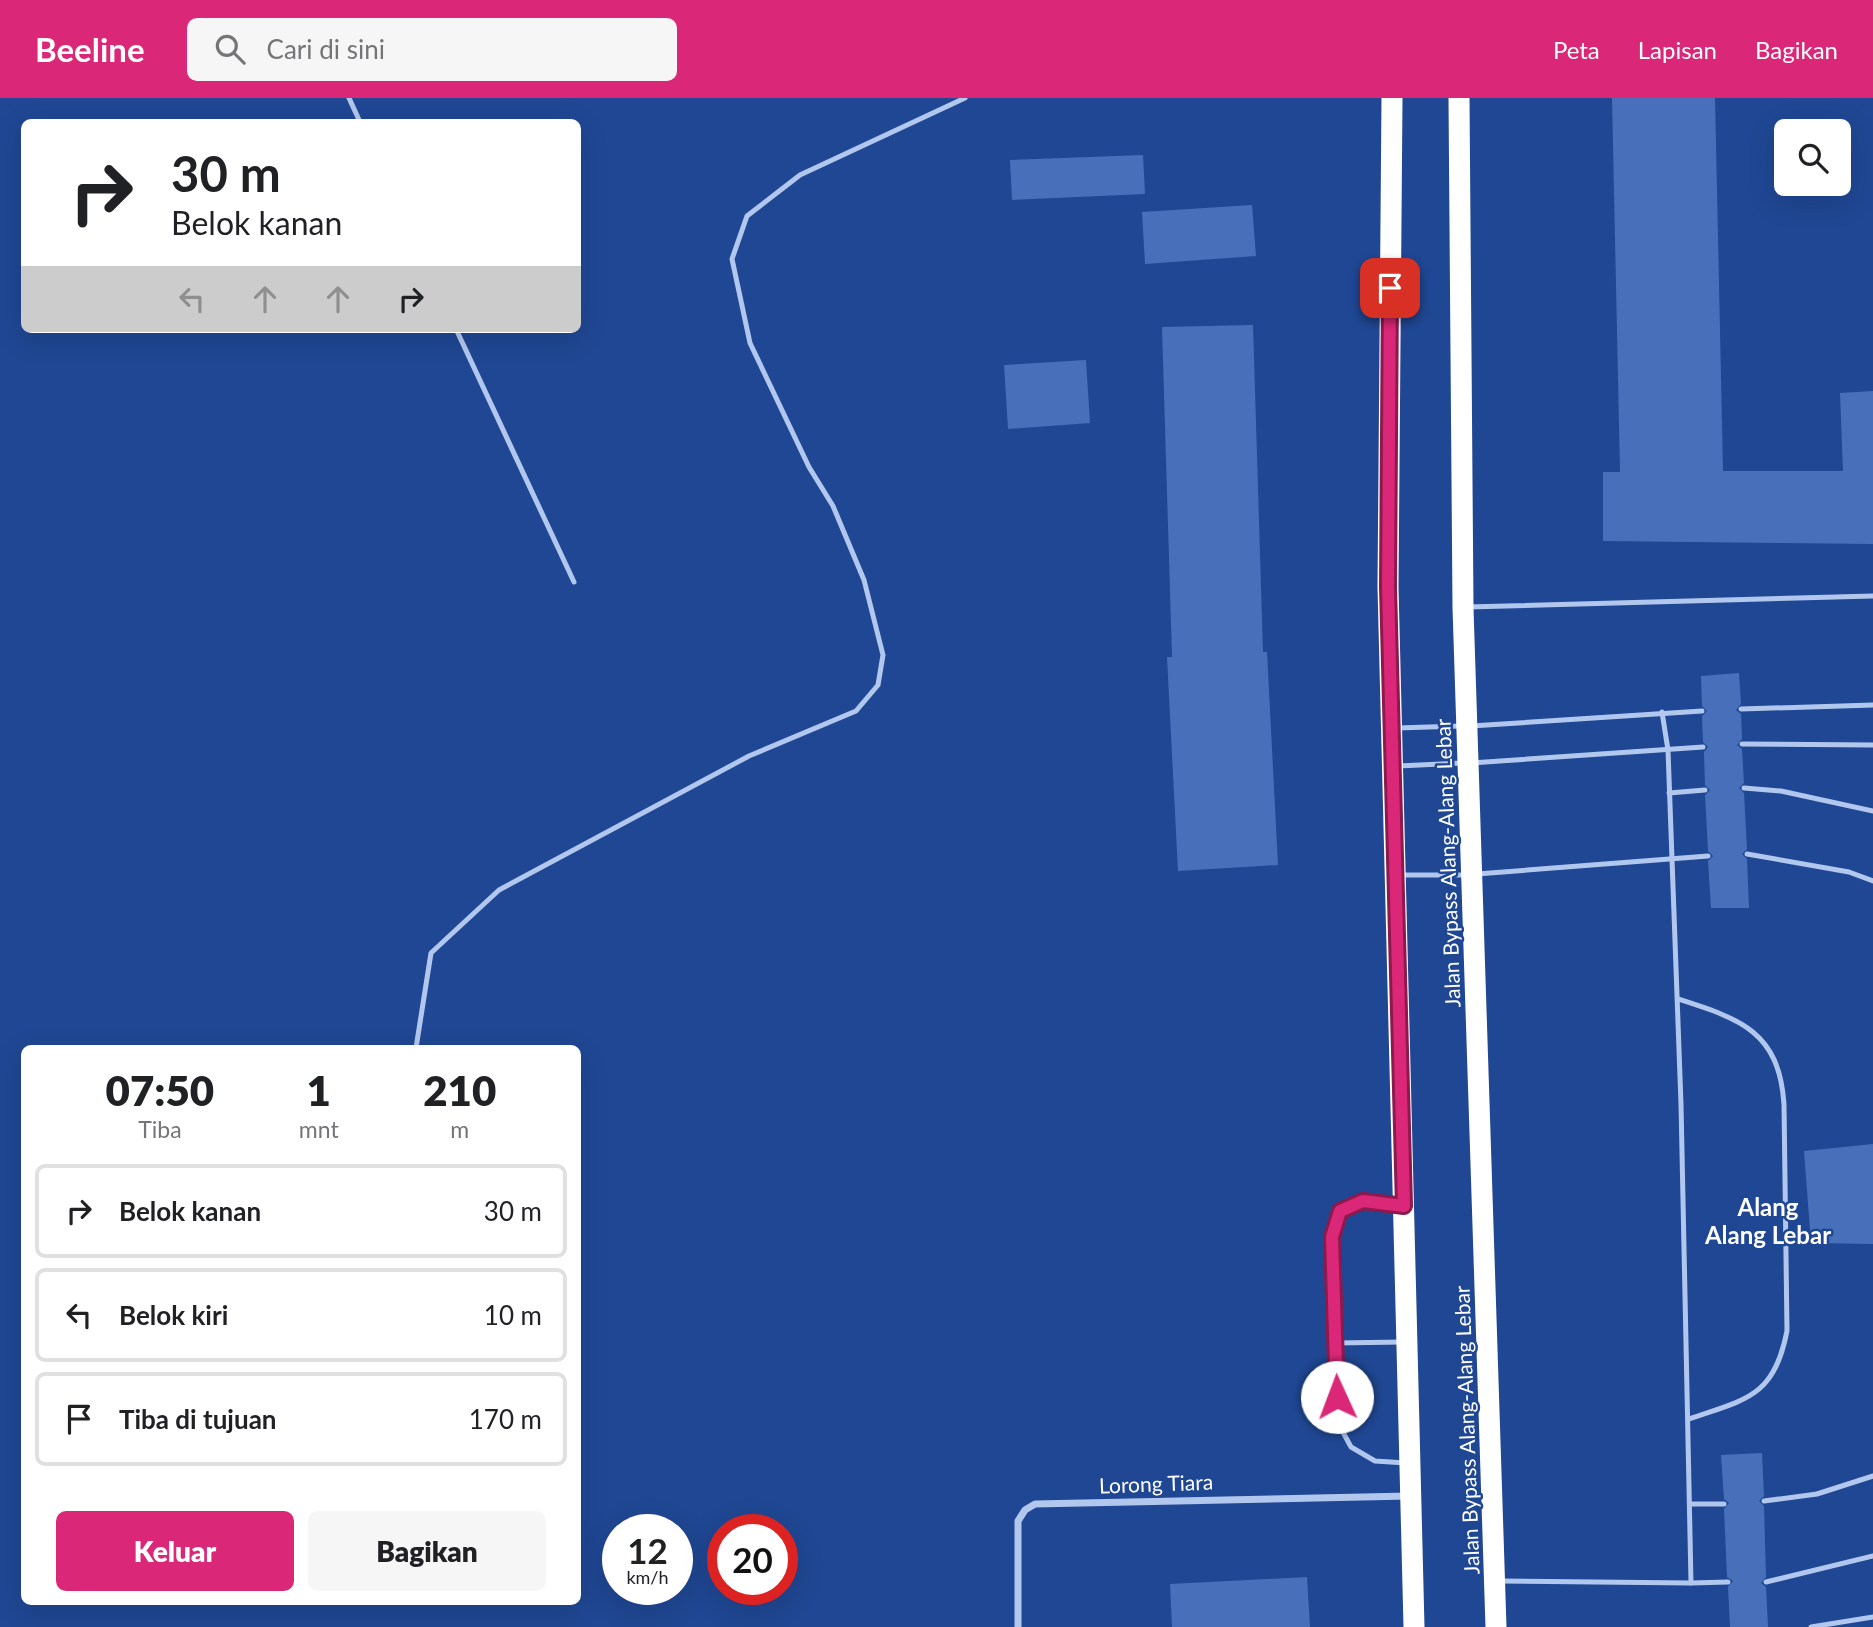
<!DOCTYPE html>
<html lang="id">
<head>
<meta charset="utf-8">
<style>
  :root { --surface:#fff; --page:#f6f6f6; --text:#202124; --muted:#757577; --line:#e0e0e0; --accent:#db2777 }
  body { margin:0; font-family:Lato,sans-serif; background:var(--page); color:var(--text); height:100vh; display:flex; flex-direction:column; font-size:26px; white-space:nowrap }
  * { box-sizing:border-box; margin:0 }
  p { font-size:23px; color:var(--muted) }
  .icon { flex:none; width:38px; height:38px; fill:none; stroke:currentColor; stroke-width:2; stroke-linecap:round; stroke-linejoin:round }
  .map { position:relative; flex:1; overflow:hidden }
  .drawer { position:absolute; left:21px; top:947px; width:560px; height:560px; display:flex; flex-direction:column; background:var(--surface); border-radius:10px; box-shadow:0 7px 28px #0002 }
  .drawer>* { flex:none }
  .top-card { position:absolute; left:21px; top:21px; width:560px; height:214px; border-radius:10px; box-shadow:0 7px 28px #0002; background:#fff; color:var(--text); overflow:hidden }
  .tools { position:absolute; left:1774px; top:21px; display:grid; gap:14px }
  .tools a { display:grid; place-items:center; width:77px; height:77px; border-radius:10px; background:var(--surface); box-shadow:0 7px 28px #0002; font-size:35px }
  .speed { position:absolute; left:602px; top:1416px; display:flex; gap:14px; font-size:35px; font-weight:700; text-align:center }
  .speed>* { display:grid; place-content:center; width:91px; height:91px; border-radius:50%; background:var(--surface); box-shadow:0 7px 28px #0002; line-height:1 }
  .speed small { font-size:18px; font-weight:400 }
  .speed .limit { border:10px solid #d22; background:#fff; color:#111 }
  .pin { position:absolute; display:grid; place-items:center; width:60px; height:60px; color:#fff; margin:-30px; border-radius:14px; box-shadow:0 4px 10px #0006 }
  .me { position:absolute; width:77px; margin:-38px; rotate:358deg; stroke-linejoin:round; filter:drop-shadow(0 0 5px #0008) }
  .turn { display:flex; align-items:center; gap:24px; height:147px; padding:0 35px; font-size:32px }
  .turn .icon { width:91px; height:91px; stroke-width:2.5 }
  .turn b { display:block; font-size:49px; line-height:60px }
  .lanes { display:flex; align-items:center; height:66px; padding:0 35px; background:#0003; justify-content:center; gap:35px; direction:ltr }
  .lanes .off { opacity:.35 }
  .eta { display:flex; justify-content:space-evenly; align-items:center; height:119px; text-align:center }
  .eta b { font-size:42px; font-weight:800; line-height:49px }
  .button { display:flex; gap:14px; margin-top:auto; padding:14px 35px }
  .button a { flex:1; height:80px; border-radius:10px; background:var(--accent); color:#fff; font-size:28px; font-weight:800; line-height:80px; text-align:center }
  .button a+a { background:var(--page); color:var(--text) }
  ul { padding:0; list-style:none }
  li { display:flex; align-items:center; gap:21px; height:94px; margin:0 14px 10px; padding:0 21px; border:4px solid var(--line); border-radius:10px }
  li div { flex:1 }
  li b { display:block; font-size:26px }
  li em { font-style:normal }
  header { display:flex; align-items:center; gap:42px; box-sizing:border-box; height:98px; padding:0 35px; background:var(--accent); color:#fff }
  header strong { font-size:33px }
  nav { display:flex; gap:38px; margin-inline-start:auto; font-size:24px }
  .search { width:490px; height:63px; background:var(--page); display:flex; align-items:center; gap:18px; box-sizing:border-box; padding:0 24px; border-radius:10px; color:var(--muted); font-size:26px }
  .map>svg:first-child { display:block }
</style>
</head>
<body>
<header>
<strong>Beeline</strong>
<div class="search"><svg class="icon" aria-label="search" viewBox="0 0 24 24"><circle cx="10" cy="10" r="6"/><path d="M15 15l6 6"/></svg>Cari di sini</div>
<nav><a>Peta</a><a>Lapisan</a><a>Bagikan</a></nav>
</header>
<div class="map">
<svg width="1873" height="1529" viewBox="0 0 1873 1529">
  <rect width="100%" height="100%" fill="#1f4793"/>
  <g fill="#4870ba">
    <path d="M 1612,0 L 1715,0 L 1723,373 L 1843,373 L 1840,295 L 1873,293 L 1873,446 L 1603,443 L 1603,374 L 1620,374 Z"/>
    <path d="M 1143,57 L 1145,96 L 1012,102 L 1010,62 Z"/>
    <path d="M 1252,107 L 1256,158 L 1145,166 L 1142,114 Z"/>
    <path d="M 1253,227 L 1263,554 L 1267,554 L 1278,767 L 1178,773 L 1167,559 L 1172,559 L 1162,229 Z"/>
    <path d="M 1086,262 L 1090,325 L 1008,331 L 1004,267 Z"/>
    <path d="M 1739,575 L 1741,606 L 1736,612 L 1741,616 L 1742,641 L 1737,647 L 1742,651 L 1744,685 L 1739,690 L 1744,695 L 1747,751 L 1742,756 L 1747,761 L 1749,810 L 1711,810 L 1708,763 L 1713,758 L 1708,753 L 1705,697 L 1710,692 L 1705,687 L 1704,654 L 1708,649 L 1703,644 L 1702,618 L 1707,613 L 1702,608 L 1701,578 Z"/>
    <path d="M 1873,1046 L 1873,1146 L 1811,1145 L 1804,1053 Z"/>
    <path d="M 1762,1355 L 1764,1398 L 1759,1403 L 1764,1408 L 1766,1479 L 1761,1485 L 1766,1489 L 1768,1529 L 1730,1529 L 1728,1489 L 1733,1483 L 1727,1479 L 1724,1411 L 1729,1405 L 1724,1401 L 1721,1357 Z"/>
    <path d="M 1307,1479 L 1310,1529 L 1172,1529 L 1170,1486 Z"/>
  </g>
  <g fill="none" stroke-linecap="round" stroke-linejoin="round">
    <g stroke="#b2c7ee" stroke-width="5">
      <path d="M 349,0 L 360,24"/>
      <path d="M 456,231 L 574,484"/>
      <path d="M 1467,509 L 1873,498"/>
      <path d="M 1741,611 L 1873,607"/>
      <path d="M 1471,628 L 1702,613"/>
      <path d="M 1397,630 L 1461,628"/>
      <path d="M 1742,646 L 1873,647"/>
      <path d="M 1471,665 L 1703,649"/>
      <path d="M 1398,668 L 1462,665"/>
      <path d="M 1744,690 L 1781,693 L 1873,713"/>
      <path d="M 1669,695 L 1705,692"/>
      <path d="M 1747,756 L 1849,774 L 1873,783"/>
      <path d="M 1477,776 L 1708,758"/>
      <path d="M 1400,777 L 1467,777"/>
      <path d="M 1678,901 C 1740,921 1779,933 1784,1006 L 1787,1233 C 1774,1299 1747,1301 1689,1321"/>
      <path d="M 416,950 L 431,855 L 499,792 L 749,658 L 856,613 L 878,587 L 883,557 L 864,482 L 833,408 L 809,369 L 750,245 L 732,161 L 747,118 L 800,77 L 965,0"/>
      <path d="M 1399,1108 L 1363,1103 L 1340,1113 L 1332,1139 L 1338,1325 L 1351,1349 L 1375,1363 L 1406,1365"/>
      <path d="M 1335,1245 L 1403,1244"/>
      <path d="M 1764,1403 L 1817,1396 L 1873,1378"/>
      <path d="M 1691,1406 L 1724,1406"/>
      <path d="M 1499,1483 L 1691,1485 L 1681,1006 L 1668,652 L 1662,614"/>
      <path d="M 1766,1484 L 1873,1458"/>
      <path d="M 1691,1485 L 1728,1484"/>
      <path d="M 1811,1529 L 1873,1519"/>
    </g>
    <path stroke="#b2c7ee" stroke-width="7" d="M 1018,1529 L 1018,1423 L 1025,1412 L 1035,1406 L 1409,1398"/>
    <g stroke="#fff" stroke-width="21">
      <path d="M 1392,0 L 1388,489 L 1414,1529"/>
      <path d="M 1459,0 L 1463,510 L 1496,1529"/>
    </g>
  </g>
  <g fill="none" stroke-linecap="round" stroke-linejoin="round">
    <g stroke="#8e194d" stroke-width="18">
      <path id="route" d="M 1337,1299 L 1332,1139 L 1340,1113 L 1363,1103 L 1404,1108 L 1388,489 L 1390,190"/>
    </g>
    <use href="#route" stroke="#db2777" stroke-width="12"/>
  </g>
  <g text-anchor="middle" dominant-baseline="central" stroke-width="5" stroke-linejoin="round" paint-order="stroke">
    <g font-size="21" fill="#fff" stroke="#1f4793">
      <text transform="translate(1447 765) rotate(-92)">Jalan Bypass Alang-Alang Lebar</text>
      <text transform="translate(1466 1332) rotate(-92)">Jalan Bypass Alang-Alang Lebar</text>
      <text transform="translate(1156 1385) rotate(-2)">Lorong Tiara</text>
    </g>
    <g font-size="24" font-weight="bold" fill="#fff" stroke="#1f4793">
      <text x="1768" y="1108">Alang<tspan x="1768" dy="28">Alang Lebar</tspan></text>
    </g>
  </g>
</svg>
<div class="tools">
<a><svg class="icon" aria-label="search" viewBox="0 0 24 24"><circle cx="10" cy="10" r="6"/><path d="M15 15l6 6"/></svg></a>
</div>
<div class="speed"><div>12<small>km/h</small></div><div class="limit">20</div></div>
<div class="pin" style="left:1390px;top:190px;background:#d93025"><svg class="icon" aria-label="arrive" viewBox="0 0 24 24"><path d="M6 21V4h12l-3 4 3 4H6"/></svg></div>
<svg class="me" style="left:1337px;top:1299px" viewBox="-20 -20 40 40"><circle r="19" fill="#fff"/><path d="M0-13L10 11 0 6-10 11z" fill="#db2777"/></svg>
<div class="top-card">
<div class="turn"><svg class="icon" aria-label="right" viewBox="0 0 24 24"><path d="M7 20v-9h11M14 6l5 5-5 5"/></svg><div><b>30 m</b>Belok kanan</div></div>
<div class="lanes"><svg class="icon off" aria-label="left" viewBox="0 0 24 24"><path d="M17 20v-9H6M10 6l-5 5 5 5"/></svg><svg class="icon off" aria-label="ahead" viewBox="0 0 24 24"><path d="M12 20V5M6 11l6-6 6 6"/></svg><svg class="icon off" aria-label="ahead" viewBox="0 0 24 24"><path d="M12 20V5M6 11l6-6 6 6"/></svg><svg class="icon" aria-label="right" viewBox="0 0 24 24"><path d="M7 20v-9h11M14 6l5 5-5 5"/></svg></div>
</div>
<section class="drawer">
<div class="eta">
<div><b>07:50</b><p>Tiba</p></div>
<div><b>1</b><p>mnt</p></div>
<div><b>210</b><p>m</p></div>
</div>
<ul>
<li><svg class="icon" aria-label="right" viewBox="0 0 24 24"><path d="M7 20v-9h11M14 6l5 5-5 5"/></svg><div><b>Belok kanan</b></div><em>30 m</em></li>
<li><svg class="icon" aria-label="left" viewBox="0 0 24 24"><path d="M17 20v-9H6M10 6l-5 5 5 5"/></svg><div><b>Belok kiri</b></div><em>10 m</em></li>
<li><svg class="icon" aria-label="arrive" viewBox="0 0 24 24"><path d="M6 21V4h12l-3 4 3 4H6"/></svg><div><b>Tiba di tujuan</b></div><em>170 m</em></li>
</ul>
<div class="button"><a>Keluar</a><a>Bagikan</a></div>
</section>
</div>
</body>
</html>
